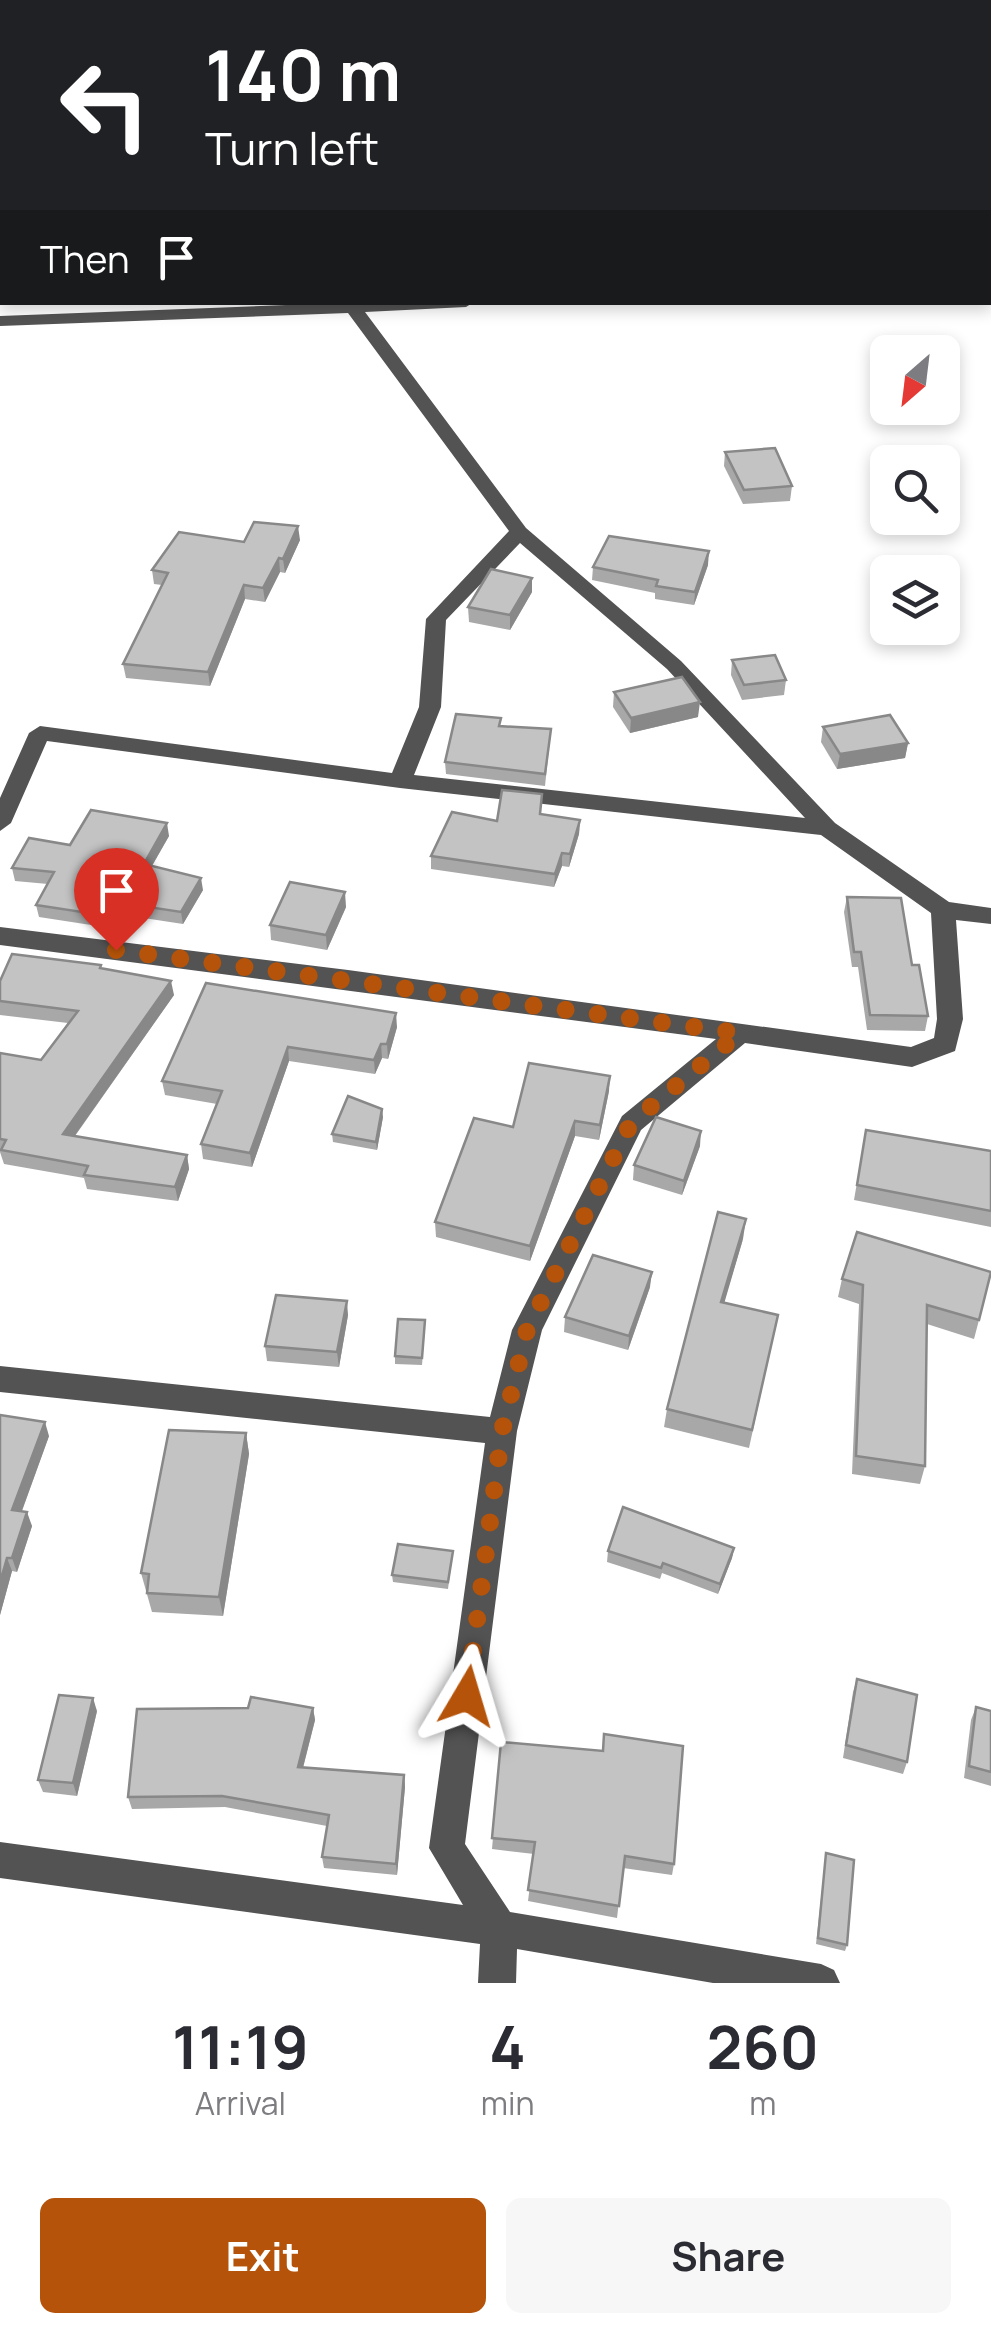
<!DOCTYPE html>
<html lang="en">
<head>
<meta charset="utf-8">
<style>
  :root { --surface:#fff; --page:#f7f7f7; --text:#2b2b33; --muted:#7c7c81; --accent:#b45309 }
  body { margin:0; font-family:Manrope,sans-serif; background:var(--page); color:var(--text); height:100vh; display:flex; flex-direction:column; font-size:38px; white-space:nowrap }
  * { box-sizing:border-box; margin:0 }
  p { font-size:32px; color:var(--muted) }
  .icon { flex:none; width:55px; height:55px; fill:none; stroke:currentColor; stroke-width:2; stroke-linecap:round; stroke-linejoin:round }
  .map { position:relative; height:1983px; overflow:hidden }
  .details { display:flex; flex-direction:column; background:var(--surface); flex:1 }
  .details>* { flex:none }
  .banner { position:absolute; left:0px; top:0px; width:992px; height:305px; box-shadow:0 5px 15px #0003; background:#202124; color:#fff; overflow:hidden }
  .needle { width:65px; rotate:208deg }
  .controls { position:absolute; left:870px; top:335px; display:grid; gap:20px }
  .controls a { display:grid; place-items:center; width:90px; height:90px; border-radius:15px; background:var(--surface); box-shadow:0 5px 15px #0003; font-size:50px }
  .pin { position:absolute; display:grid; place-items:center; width:85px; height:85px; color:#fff; margin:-102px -42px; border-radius:50% 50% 50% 0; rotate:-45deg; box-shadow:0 0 10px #0007 }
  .pin .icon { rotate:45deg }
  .me { position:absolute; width:110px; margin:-55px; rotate:7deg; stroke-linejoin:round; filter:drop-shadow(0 0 8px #0008) }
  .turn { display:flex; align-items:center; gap:35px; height:210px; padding:0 40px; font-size:45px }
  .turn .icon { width:130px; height:130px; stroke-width:2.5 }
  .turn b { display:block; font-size:70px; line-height:85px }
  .then { display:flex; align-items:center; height:95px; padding:0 40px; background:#0003; gap:20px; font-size:38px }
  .eta { display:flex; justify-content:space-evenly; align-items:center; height:170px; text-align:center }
  .eta b { font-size:60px; font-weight:700; line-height:70px }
  .primary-button { display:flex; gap:20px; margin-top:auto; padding:20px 40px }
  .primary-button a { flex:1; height:115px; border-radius:15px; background:var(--accent); color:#fff; font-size:40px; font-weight:700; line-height:115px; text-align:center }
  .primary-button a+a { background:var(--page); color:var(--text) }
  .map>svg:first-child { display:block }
</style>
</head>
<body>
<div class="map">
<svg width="991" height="1983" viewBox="0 0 991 1983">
  <rect width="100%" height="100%" fill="#fff"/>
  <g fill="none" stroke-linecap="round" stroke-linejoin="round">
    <g fill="#535353" fill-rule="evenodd">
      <rect x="990" y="274" width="1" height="10"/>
      <path d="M 363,302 L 474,302 L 466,307 L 365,312 L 526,528 L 681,661 L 835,823 L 949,902 L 991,908 L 991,924 L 956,920 L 963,1019 L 955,1051 L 912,1067 L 745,1043 L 641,1130 L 542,1330 L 517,1431 L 465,1844 L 510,1912 L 821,1964 L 834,1970 L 840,1983 L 713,1983 L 517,1949 L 516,1983 L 478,1983 L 480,1944 L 0,1878 L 0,1842 L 463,1905 L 429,1848 L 485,1443 L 0,1392 L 0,1366 L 490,1417 L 512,1330 L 622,1116 L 716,1039 L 0,945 L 0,927 L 348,970 L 911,1047 L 934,1038 L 937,1019 L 931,913 L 821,835 L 400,788 L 47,741 L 11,823 L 0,831 L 0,798 L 29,733 L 40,726 L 392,773 L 419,707 L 426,619 L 509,531 L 348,313 L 0,326 L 0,316 ZM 520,543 L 667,669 L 805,818 L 414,775 L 441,707 L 446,620 Z"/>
    </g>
  </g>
  <g fill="#a8a8a8">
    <path d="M 725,452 L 792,486 L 790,501 L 743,504 L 724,466 Z"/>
    <path d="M 300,540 L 285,573 L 280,572 L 265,602 L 245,599 L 210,686 L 126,678 L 123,664 L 162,585 L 154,584 L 152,570 L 244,542 Z"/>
    <path d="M 708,565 L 694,605 L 655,599 L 655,593 L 592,580 L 593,567 Z"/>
    <path d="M 532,592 L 510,630 L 469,622 L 468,607 Z"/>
    <path d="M 732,660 L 786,680 L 784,695 L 742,700 L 731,675 Z"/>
    <path d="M 614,692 L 698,717 L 630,733 L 613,707 Z"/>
    <path d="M 501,726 L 551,729 L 545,786 L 446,774 L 445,762 Z"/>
    <path d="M 823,727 L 908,743 L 905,758 L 837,769 L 821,742 Z"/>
    <path d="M 541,814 L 580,820 L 579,834 L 569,867 L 562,866 L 554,887 L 431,869 L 431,856 L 497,821 Z"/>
    <path d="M 169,836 L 152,866 L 203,890 L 183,924 L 98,911 L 91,925 L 39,917 L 36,905 L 48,884 L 15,881 L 12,868 L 70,845 Z"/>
    <path d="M 847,897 L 928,1016 L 925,1031 L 867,1030 L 858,967 L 852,967 L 844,912 Z"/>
    <path d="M 346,907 L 327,950 L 271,940 L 270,925 Z"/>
    <path d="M 102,968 L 174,995 L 75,1136 L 187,1155 L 189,1169 L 178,1201 L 87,1189 L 84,1178 L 4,1164 L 0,1152 L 0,1053 L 41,1060 L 68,1023 L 0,1015 L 0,981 Z"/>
    <path d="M 206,983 L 397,1027 L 388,1059 L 382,1058 L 375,1074 L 289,1061 L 252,1167 L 203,1159 L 201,1144 L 217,1104 L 165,1095 L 162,1081 Z"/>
    <path d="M 609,1091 L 599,1140 L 575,1136 L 530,1261 L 436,1237 L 435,1222 L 513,1127 Z"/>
    <path d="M 383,1117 L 377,1150 L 333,1142 L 332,1134 Z"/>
    <path d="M 866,1130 L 991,1151 L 991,1227 L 854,1200 Z"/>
    <path d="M 700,1146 L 682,1195 L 633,1180 L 634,1165 Z"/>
    <path d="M 743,1239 L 724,1302 L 778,1315 L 749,1448 L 664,1427 L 667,1409 Z"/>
    <path d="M 842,1279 L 979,1320 L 974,1339 L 927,1324 L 925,1466 L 920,1484 L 852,1474 L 859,1304 L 838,1297 Z"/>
    <path d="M 650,1287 L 628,1350 L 564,1332 L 565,1317 Z"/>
    <path d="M 348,1315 L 339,1367 L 267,1361 L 265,1346 Z"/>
    <path d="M 425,1327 L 422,1365 L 395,1364 L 395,1356 Z"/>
    <path d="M 0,1415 L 49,1436 L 22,1511 L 32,1526 L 17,1572 L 12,1571 L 0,1615 Z"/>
    <path d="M 246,1433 L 249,1454 L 223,1616 L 152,1612 L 141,1573 Z"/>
    <path d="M 734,1548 L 732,1558 L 718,1594 L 662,1573 L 660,1579 L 607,1562 L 608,1551 Z"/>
    <path d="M 453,1551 L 448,1589 L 393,1582 L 392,1575 Z"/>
    <path d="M 857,1679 L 907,1762 L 903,1774 L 843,1758 L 853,1692 Z"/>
    <path d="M 976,1707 L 991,1711 L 991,1786 L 964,1778 L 971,1720 Z"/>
    <path d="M 313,1708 L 315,1720 L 303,1768 L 404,1775 L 405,1787 L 397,1875 L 324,1868 L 322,1857 L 327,1826 L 225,1807 L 132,1809 L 128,1797 Z"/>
    <path d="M 97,1711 L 77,1796 L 43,1792 L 38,1780 Z"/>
    <path d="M 501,1742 L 674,1864 L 672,1875 L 623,1868 L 617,1918 L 528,1901 L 534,1854 L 492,1849 Z"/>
    <path d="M 826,1853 L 847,1945 L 845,1951 L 816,1944 Z"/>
  </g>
  <g fill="#888">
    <path d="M 298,526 L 300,540 L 285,573 L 283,559 Z"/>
    <path d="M 709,551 L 708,565 L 694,605 L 695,592 Z"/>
    <path d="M 279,558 L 280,572 L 265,602 L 263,588 Z"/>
    <path d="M 532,578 L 532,592 L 510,630 L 510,615 Z"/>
    <path d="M 244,585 L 245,599 L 210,686 L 208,672 Z"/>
    <path d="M 700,702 L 698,717 L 630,733 L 631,718 Z"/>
    <path d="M 908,743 L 905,758 L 837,769 L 840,754 Z"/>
    <path d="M 580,820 L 579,834 L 569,867 L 570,854 Z"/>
    <path d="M 167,823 L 169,836 L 146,876 L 144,864 Z"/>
    <path d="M 562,853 L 562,866 L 554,887 L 555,874 Z"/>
    <path d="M 201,878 L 203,890 L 183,924 L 181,912 Z"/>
    <path d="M 345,892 L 346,907 L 327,950 L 326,935 Z"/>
    <path d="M 96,899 L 98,911 L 91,925 L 88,913 Z"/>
    <path d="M 171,981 L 174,995 L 66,1148 L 63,1134 Z"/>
    <path d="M 396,1013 L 397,1027 L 388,1059 L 387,1044 Z"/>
    <path d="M 381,1044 L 382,1058 L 375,1074 L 374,1060 Z"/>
    <path d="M 288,1047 L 289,1061 L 252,1167 L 250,1153 Z"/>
    <path d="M 610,1076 L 609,1091 L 599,1140 L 600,1125 Z"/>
    <path d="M 382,1109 L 383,1117 L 377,1150 L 376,1142 Z"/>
    <path d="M 575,1121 L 575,1136 L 530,1261 L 530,1246 Z"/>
    <path d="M 701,1131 L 700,1146 L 682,1195 L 684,1181 Z"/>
    <path d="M 187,1155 L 189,1169 L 178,1201 L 175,1187 Z"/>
    <path d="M 746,1219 L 743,1239 L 719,1321 L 721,1302 Z"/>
    <path d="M 652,1272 L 650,1287 L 628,1350 L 629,1336 Z"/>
    <path d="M 347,1301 L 348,1315 L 339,1367 L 337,1352 Z"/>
    <path d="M 45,1422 L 49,1436 L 17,1524 L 12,1510 Z"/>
    <path d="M 246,1433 L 249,1454 L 223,1616 L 219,1597 Z"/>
    <path d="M 27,1512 L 32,1526 L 17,1572 L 12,1558 Z"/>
    <path d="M 734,1548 L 732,1558 L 718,1594 L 720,1584 Z"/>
    <path d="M 7,1558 L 12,1571 L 0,1615 L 0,1583 Z"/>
    <path d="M 93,1698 L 97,1711 L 77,1796 L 73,1783 Z"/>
    <path d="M 313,1708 L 315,1720 L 300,1779 L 298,1767 Z"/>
    <path d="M 404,1775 L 405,1787 L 397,1875 L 396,1864 Z"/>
  </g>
  <g fill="#c3c3c3" stroke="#888" stroke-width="2.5">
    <path d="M 775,448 L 792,486 L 744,490 L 725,452 Z"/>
    <path d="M 254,522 L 298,526 L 283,559 L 279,558 L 263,588 L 244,585 L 208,672 L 123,664 L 168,573 L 152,570 L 179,532 L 244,542 Z"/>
    <path d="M 609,536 L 709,551 L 695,592 L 656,586 L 658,580 L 593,567 Z"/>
    <path d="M 491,569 L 532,578 L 510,615 L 468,607 Z"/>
    <path d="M 775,655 L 786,680 L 744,685 L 732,660 Z"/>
    <path d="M 682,677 L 700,702 L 631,718 L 614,692 Z"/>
    <path d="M 456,714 L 501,718 L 499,726 L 551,729 L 545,774 L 445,762 Z"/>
    <path d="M 890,715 L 908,743 L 840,754 L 823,727 Z"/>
    <path d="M 502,790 L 542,794 L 540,814 L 580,820 L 570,854 L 562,853 L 555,874 L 431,856 L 452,812 L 497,821 Z"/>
    <path d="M 91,810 L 167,823 L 144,864 L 201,878 L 181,912 L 96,899 L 88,913 L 36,905 L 54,872 L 12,868 L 29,838 L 70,845 Z"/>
    <path d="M 290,882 L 345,892 L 326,935 L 270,925 Z"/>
    <path d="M 847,897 L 901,898 L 912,965 L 919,965 L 928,1016 L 870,1015 L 861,952 L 854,952 Z"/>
    <path d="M 12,954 L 101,965 L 100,968 L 171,981 L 63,1134 L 187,1155 L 175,1187 L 84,1175 L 88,1166 L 1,1150 L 6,1140 L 0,1139 L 0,1053 L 41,1060 L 78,1011 L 0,1001 L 0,981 Z"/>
    <path d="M 206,983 L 396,1013 L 387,1044 L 381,1044 L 374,1060 L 288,1047 L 250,1153 L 201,1144 L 222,1091 L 162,1081 Z"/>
    <path d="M 529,1063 L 610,1076 L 600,1125 L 575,1121 L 530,1246 L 435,1222 L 474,1118 L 513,1127 Z"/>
    <path d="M 348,1096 L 382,1109 L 376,1142 L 332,1134 Z"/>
    <path d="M 656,1117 L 701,1131 L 684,1181 L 634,1165 Z"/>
    <path d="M 866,1130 L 991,1151 L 991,1211 L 857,1185 Z"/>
    <path d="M 718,1212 L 746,1219 L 721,1302 L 778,1315 L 752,1430 L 667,1409 Z"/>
    <path d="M 857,1232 L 991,1272 L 979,1320 L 927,1305 L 925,1466 L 856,1456 L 863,1285 L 842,1279 Z"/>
    <path d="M 593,1255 L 652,1272 L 629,1336 L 565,1317 Z"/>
    <path d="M 276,1295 L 347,1301 L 337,1352 L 265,1346 Z"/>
    <path d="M 398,1319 L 425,1320 L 422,1358 L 395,1356 Z"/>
    <path d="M 0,1415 L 45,1422 L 12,1510 L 27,1512 L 12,1558 L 7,1558 L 0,1583 Z"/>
    <path d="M 169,1430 L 246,1433 L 219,1597 L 147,1593 L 149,1574 L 141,1573 Z"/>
    <path d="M 623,1507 L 734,1548 L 720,1584 L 663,1563 L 661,1568 L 608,1551 Z"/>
    <path d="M 398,1544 L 453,1551 L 448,1582 L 392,1575 Z"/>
    <path d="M 857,1679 L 917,1695 L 907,1762 L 846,1745 Z"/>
    <path d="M 59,1695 L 93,1698 L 73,1783 L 38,1780 Z"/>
    <path d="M 251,1697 L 313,1708 L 298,1767 L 404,1775 L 396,1864 L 322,1857 L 329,1815 L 222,1796 L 128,1797 L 137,1709 L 248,1708 Z"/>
    <path d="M 976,1707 L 991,1711 L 991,1772 L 969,1766 Z"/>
    <path d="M 604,1734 L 683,1746 L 674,1864 L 625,1856 L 619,1906 L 528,1890 L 535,1842 L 492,1838 L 501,1742 L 603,1751 Z"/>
    <path d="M 826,1853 L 854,1860 L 847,1945 L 818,1938 Z"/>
  </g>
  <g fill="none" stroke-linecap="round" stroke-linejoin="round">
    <path stroke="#b45309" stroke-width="18" stroke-dasharray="0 32.4" d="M 116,950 L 740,1033 L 631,1123 L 527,1330 L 502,1431 L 467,1696"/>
  </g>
</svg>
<div class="controls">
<a><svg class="needle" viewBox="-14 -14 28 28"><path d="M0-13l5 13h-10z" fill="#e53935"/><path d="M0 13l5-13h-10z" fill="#7c7c81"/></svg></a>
<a><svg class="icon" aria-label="search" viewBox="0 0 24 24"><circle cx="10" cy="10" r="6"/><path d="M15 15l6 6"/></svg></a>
<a><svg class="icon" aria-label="layers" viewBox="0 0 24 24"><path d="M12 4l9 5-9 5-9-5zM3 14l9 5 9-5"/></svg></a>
</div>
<div class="pin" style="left:116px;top:950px;background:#d93025"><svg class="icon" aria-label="arrive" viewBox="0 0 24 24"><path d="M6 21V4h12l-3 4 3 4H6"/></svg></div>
<svg class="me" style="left:467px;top:1696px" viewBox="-20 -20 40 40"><path d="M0-17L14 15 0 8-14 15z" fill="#b45309" stroke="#fff" stroke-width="4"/></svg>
<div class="banner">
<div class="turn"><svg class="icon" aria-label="left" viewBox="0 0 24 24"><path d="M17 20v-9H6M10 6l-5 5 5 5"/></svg><div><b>140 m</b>Turn left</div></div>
<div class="then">Then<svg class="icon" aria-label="arrive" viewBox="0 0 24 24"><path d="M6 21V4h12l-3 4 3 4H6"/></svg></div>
</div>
</div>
<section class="details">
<div class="eta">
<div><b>11:19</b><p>Arrival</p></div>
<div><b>4</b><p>min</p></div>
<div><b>260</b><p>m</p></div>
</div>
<div class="primary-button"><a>Exit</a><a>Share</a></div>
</section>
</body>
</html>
